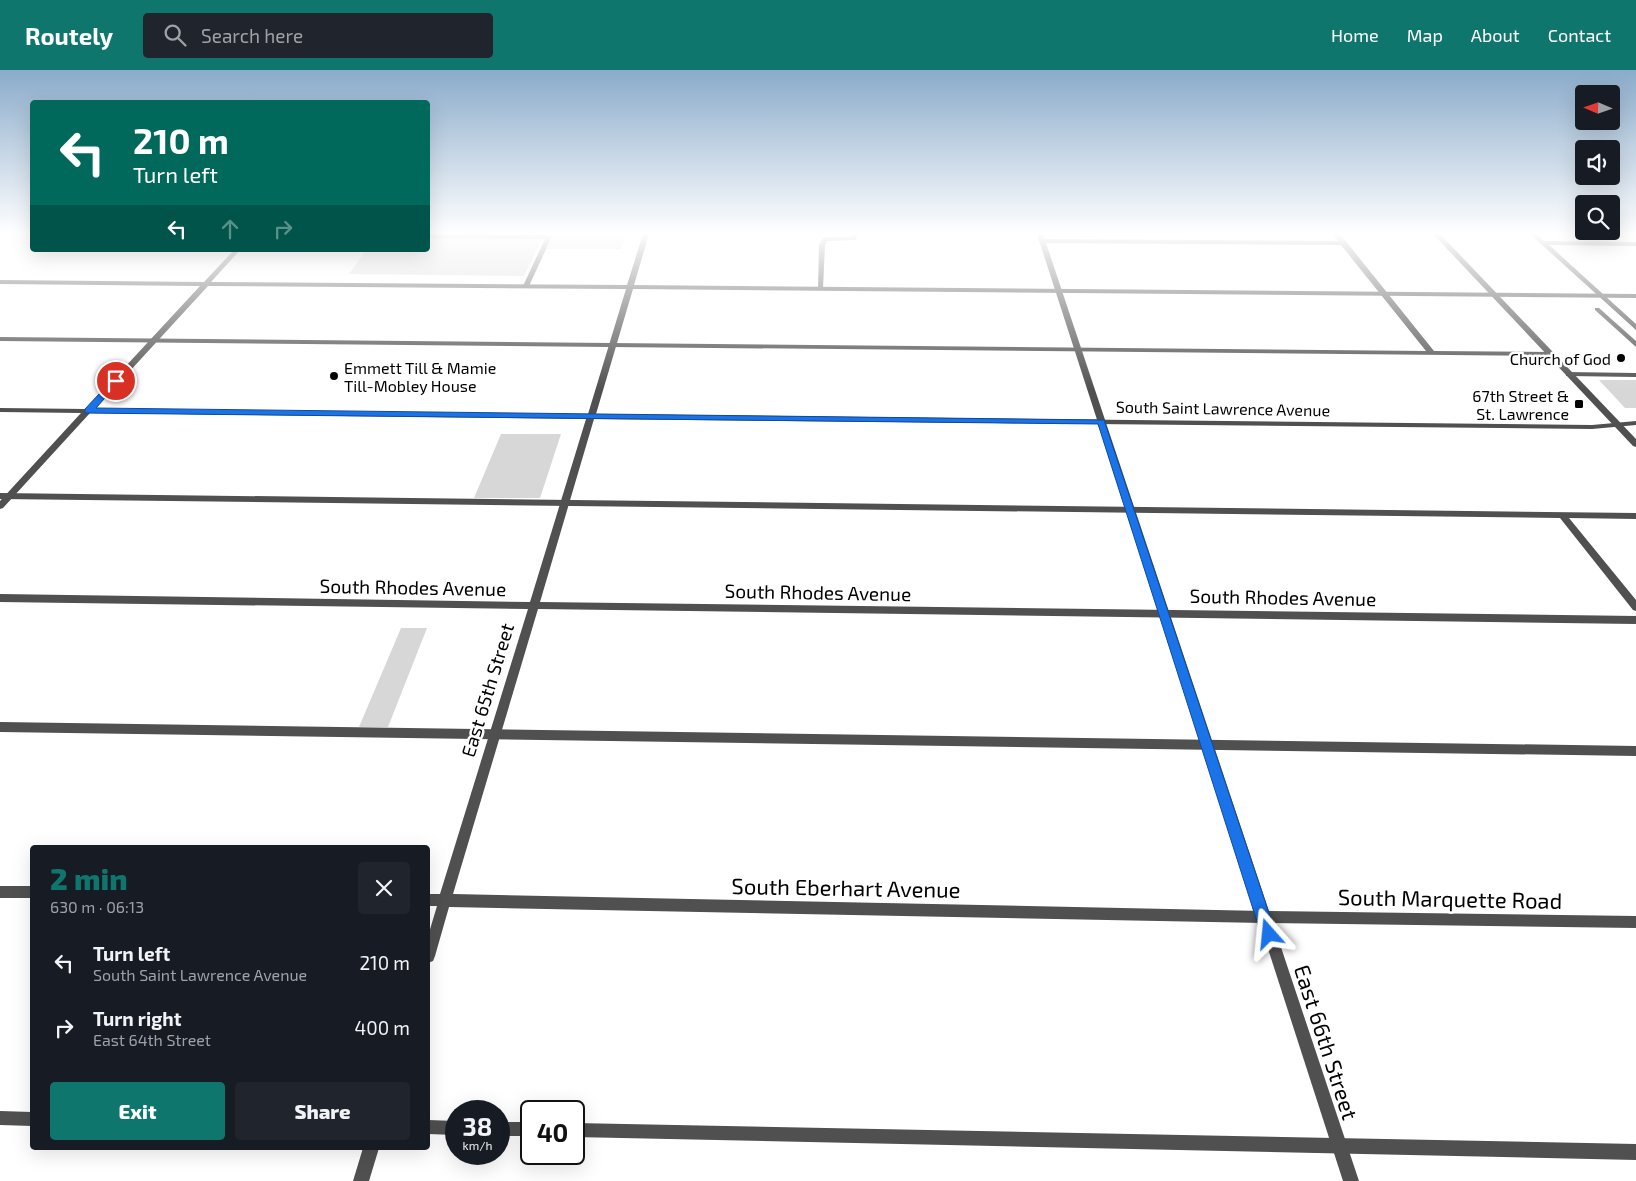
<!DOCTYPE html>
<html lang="en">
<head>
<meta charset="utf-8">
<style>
  :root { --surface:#171b24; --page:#20242c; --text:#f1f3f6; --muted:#9ea1a6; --accent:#0f766e }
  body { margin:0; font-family:"Exo 2",sans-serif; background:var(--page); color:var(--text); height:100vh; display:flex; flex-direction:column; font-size:19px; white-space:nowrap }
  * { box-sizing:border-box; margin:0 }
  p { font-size:16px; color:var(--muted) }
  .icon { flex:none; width:28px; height:28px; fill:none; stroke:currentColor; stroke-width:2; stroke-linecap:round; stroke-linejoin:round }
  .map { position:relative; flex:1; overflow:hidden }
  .side { position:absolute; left:30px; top:775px; width:400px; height:305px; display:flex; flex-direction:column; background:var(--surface); border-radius:5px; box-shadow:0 5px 20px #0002 }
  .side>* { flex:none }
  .hud { position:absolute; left:30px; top:30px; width:400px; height:152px; border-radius:5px; box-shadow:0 5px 20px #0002; background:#00695c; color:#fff; overflow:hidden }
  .needle { width:32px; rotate:272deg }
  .buttons { position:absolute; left:1575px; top:15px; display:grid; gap:10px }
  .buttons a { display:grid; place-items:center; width:45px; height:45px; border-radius:5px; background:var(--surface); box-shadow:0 5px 20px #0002; font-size:25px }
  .speed { position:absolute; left:445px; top:1030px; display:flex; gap:10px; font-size:25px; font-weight:700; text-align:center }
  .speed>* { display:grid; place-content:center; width:65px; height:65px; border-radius:50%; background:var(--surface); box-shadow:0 5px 20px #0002; line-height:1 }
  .speed small { font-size:12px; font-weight:400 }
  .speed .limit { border:2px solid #111; border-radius:8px; background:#fff; color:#111 }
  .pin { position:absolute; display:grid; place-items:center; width:42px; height:42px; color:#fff; margin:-21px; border:2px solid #fff; border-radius:50%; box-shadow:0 1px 5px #0007 }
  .me { position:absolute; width:55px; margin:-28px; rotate:342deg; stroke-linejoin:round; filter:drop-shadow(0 0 4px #0008) }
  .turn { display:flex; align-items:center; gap:18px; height:105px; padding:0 20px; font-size:22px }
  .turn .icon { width:65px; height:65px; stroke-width:2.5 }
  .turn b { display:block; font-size:35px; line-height:42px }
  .lanes { display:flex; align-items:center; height:48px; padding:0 20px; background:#0003; justify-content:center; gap:25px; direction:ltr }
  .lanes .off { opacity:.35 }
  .round { display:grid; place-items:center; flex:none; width:52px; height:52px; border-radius:5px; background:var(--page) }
  .head { display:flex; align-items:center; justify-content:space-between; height:85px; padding:0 20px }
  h1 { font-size:30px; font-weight:800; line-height:38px; color:var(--accent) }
  .cta { display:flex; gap:10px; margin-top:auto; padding:10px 20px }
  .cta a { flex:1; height:58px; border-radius:5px; background:var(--accent); color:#fff; font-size:20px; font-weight:800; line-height:58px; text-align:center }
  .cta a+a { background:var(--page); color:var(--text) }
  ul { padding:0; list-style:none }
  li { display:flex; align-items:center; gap:15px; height:65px; padding:0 20px }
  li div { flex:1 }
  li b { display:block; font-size:19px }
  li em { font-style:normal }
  header { display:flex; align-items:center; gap:30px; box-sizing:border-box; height:70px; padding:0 25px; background:var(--accent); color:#fff }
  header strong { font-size:24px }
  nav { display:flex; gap:28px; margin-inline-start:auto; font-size:18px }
  .search { width:350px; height:45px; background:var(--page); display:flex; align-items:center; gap:12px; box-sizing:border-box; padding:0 18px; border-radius:5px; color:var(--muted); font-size:19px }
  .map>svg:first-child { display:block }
</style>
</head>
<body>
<header>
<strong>Routely</strong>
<div class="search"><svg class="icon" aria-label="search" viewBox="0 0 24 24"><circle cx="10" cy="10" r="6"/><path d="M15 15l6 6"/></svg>Search here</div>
<nav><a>Home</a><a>Map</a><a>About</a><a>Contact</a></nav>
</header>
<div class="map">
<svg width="1636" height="1111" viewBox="0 0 1636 1111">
  <rect width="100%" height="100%" fill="#fff"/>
  <g fill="#d7d7d7">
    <path d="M 553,164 L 626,164 L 621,179 L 547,179 Z"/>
    <path d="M 428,168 L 542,169 L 524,206 L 349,204 L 366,180 L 428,180 Z"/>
    <path d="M 1599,310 L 1636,310 L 1636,338 L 1625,338 Z"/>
    <path d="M 501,364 L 561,364 L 540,428 L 474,428 Z"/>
    <path d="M 401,558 L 427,558 L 388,657 L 359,657 Z"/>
  </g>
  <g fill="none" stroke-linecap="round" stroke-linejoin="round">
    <g fill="#505050" fill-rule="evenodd">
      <path d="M 428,164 L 546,165 L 553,164 L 529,216 L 526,218 L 523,216 L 545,169 L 428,168 Z"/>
      <path d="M 851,164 L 857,164 L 856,170 L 827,171 L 825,175 L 823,219 L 818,220 L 819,175 L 823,168 L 825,167 L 851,167 Z"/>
      <path d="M 1333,164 L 1340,164 L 1434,281 L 1550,282 L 1554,284 L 1550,286 L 0,271 L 0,267 L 1426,281 L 1341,175 L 1042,173 L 1039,171 L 1042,169 L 1338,171 Z"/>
      <path d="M 1530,164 L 1537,164 L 1544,171 L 1636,172 L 1636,176 L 1549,175 L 1636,254 L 1636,260 Z"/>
      <path d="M 1595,238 L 1599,238 L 1636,271 L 1636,277 L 1595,240 Z"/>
      <path d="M 1566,302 L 1636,303 L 1636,307 L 1569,306 L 1566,306 Z"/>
      <path d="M 0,423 L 1636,443 L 1636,449 L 1569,448 L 1636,530 L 1636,541 L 1633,540 L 1560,448 L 0,429 Z"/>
      <path d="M 0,652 L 1636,676 L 1636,686 L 0,662 Z"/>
      <path d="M 0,1041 L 32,1042 L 32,1056 L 0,1055 Z"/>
      <path d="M 428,1050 L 456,1051 L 456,1065 L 428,1064 Z"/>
      <rect x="499" y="1052" width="32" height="14"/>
      <path d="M 574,1053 L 1636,1074 L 1636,1090 L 574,1067 Z"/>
    </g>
    <g fill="#505050" fill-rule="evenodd">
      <path d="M 643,164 L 649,164 L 634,215 L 1636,224 L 1636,228 L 633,219 L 596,344 L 1592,355 L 1636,351 L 1636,355 L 1592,359 L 594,349 L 540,532 L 1636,546 L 1636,554 L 538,539 L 453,824 L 1263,841 L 1636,846 L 1636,858 L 1263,853 L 449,837 L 435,886 L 433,891 L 428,893 L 428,866 L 437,836 L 428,836 L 428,824 L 440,824 L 528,539 L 0,532 L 0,524 L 530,532 L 586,349 L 90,343 L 3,438 L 0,439 L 0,431 L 81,343 L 0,342 L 0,338 L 86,339 L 200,216 L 0,214 L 0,210 L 204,212 L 234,180 L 240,180 L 211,212 L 627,215 ZM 208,216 L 626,219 L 588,344 L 95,339 Z"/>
      <rect x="0" y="816" width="32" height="12"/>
      <path d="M 363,1078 L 379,1078 L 369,1111 L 353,1111 Z"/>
    </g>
    <g fill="#505050" fill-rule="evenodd">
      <path d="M 1037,164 L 1043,164 L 1359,1111 L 1343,1111 Z"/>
      <path d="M 1433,164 L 1440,164 L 1636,369 L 1636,377 L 1633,376 Z"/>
    </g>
  </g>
  <linearGradient id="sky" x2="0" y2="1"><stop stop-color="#8aabca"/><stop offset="0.51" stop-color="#fff"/><stop offset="1" stop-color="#fff" stop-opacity="0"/></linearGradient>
  <rect width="1636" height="320" fill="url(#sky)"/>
  <path fill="#1a73e8" stroke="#114b97" d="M 113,309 L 120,311 L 96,338 L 1104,350 L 1276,864 L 1274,869 L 1269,871 L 1264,869 L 1261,864 L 1098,354 L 85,343 L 85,339 Z"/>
  <g fill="#000" stroke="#fff" stroke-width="2">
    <circle cx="1621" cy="288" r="5"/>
    <circle cx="334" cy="306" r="5"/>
    <rect x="1574" y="329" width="10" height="10" rx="2.5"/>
  </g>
  <g text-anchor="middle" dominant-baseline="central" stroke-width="5" stroke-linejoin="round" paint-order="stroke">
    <g font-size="16" fill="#000" stroke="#fff" text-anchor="end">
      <text x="1611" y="288">Church of God</text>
      <text x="344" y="297" text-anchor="start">Emmett Till &amp; Mamie<tspan x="344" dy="18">Till-Mobley House</tspan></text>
      <text x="1569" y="325">67th Street &amp;<tspan x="1569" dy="18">St. Lawrence</tspan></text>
    </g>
    <g font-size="16" fill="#000" stroke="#fff">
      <text transform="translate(1223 338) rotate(1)">South Saint Lawrence Avenue</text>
    </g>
    <g font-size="19" fill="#000" stroke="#fff">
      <text transform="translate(413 517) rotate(1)">South Rhodes Avenue</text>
      <text transform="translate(818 522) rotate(1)">South Rhodes Avenue</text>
      <text transform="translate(1283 527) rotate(1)">South Rhodes Avenue</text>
      <text transform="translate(487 620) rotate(-73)">East 65th Street</text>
    </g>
    <g font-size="22" fill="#000" stroke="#fff">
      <text transform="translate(846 817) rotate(1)">South Eberhart Avenue</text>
      <text transform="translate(1450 828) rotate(1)">South Marquette Road</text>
      <text transform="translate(1327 972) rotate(72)">East 66th Street</text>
    </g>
  </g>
</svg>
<div class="buttons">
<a><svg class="needle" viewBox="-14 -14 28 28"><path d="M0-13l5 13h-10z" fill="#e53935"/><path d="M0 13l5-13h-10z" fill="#9ea1a6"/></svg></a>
<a><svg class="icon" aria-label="sound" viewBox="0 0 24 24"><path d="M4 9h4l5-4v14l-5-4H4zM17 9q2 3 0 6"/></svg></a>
<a><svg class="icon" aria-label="search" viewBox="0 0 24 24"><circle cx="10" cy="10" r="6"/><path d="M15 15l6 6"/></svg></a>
</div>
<div class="speed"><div>38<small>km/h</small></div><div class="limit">40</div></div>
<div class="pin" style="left:116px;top:311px;background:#d93025"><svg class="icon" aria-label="arrive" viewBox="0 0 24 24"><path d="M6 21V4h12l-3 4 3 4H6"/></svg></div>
<svg class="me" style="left:1269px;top:864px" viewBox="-20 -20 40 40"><path d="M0-17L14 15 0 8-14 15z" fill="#1a73e8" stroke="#fff" stroke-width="4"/></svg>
<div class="hud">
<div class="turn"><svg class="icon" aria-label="left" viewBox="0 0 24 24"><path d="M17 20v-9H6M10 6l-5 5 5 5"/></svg><div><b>210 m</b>Turn left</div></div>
<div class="lanes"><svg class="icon" aria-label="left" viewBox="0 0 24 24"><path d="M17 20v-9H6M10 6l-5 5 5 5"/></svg><svg class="icon off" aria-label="ahead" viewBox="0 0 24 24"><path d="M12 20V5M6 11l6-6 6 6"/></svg><svg class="icon off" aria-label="right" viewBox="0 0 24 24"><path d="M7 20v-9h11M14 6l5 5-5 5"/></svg></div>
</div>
<section class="side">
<div class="head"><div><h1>2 min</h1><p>630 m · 06:13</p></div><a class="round"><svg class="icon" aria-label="close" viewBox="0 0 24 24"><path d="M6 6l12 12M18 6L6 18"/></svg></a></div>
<ul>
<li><svg class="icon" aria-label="left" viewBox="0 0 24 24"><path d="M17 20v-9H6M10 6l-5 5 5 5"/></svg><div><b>Turn left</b><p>South Saint Lawrence Avenue</p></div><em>210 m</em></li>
<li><svg class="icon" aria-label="right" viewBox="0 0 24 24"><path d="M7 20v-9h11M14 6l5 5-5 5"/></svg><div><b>Turn right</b><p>East 64th Street</p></div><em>400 m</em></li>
</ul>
<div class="cta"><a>Exit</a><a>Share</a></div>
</section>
</div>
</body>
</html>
